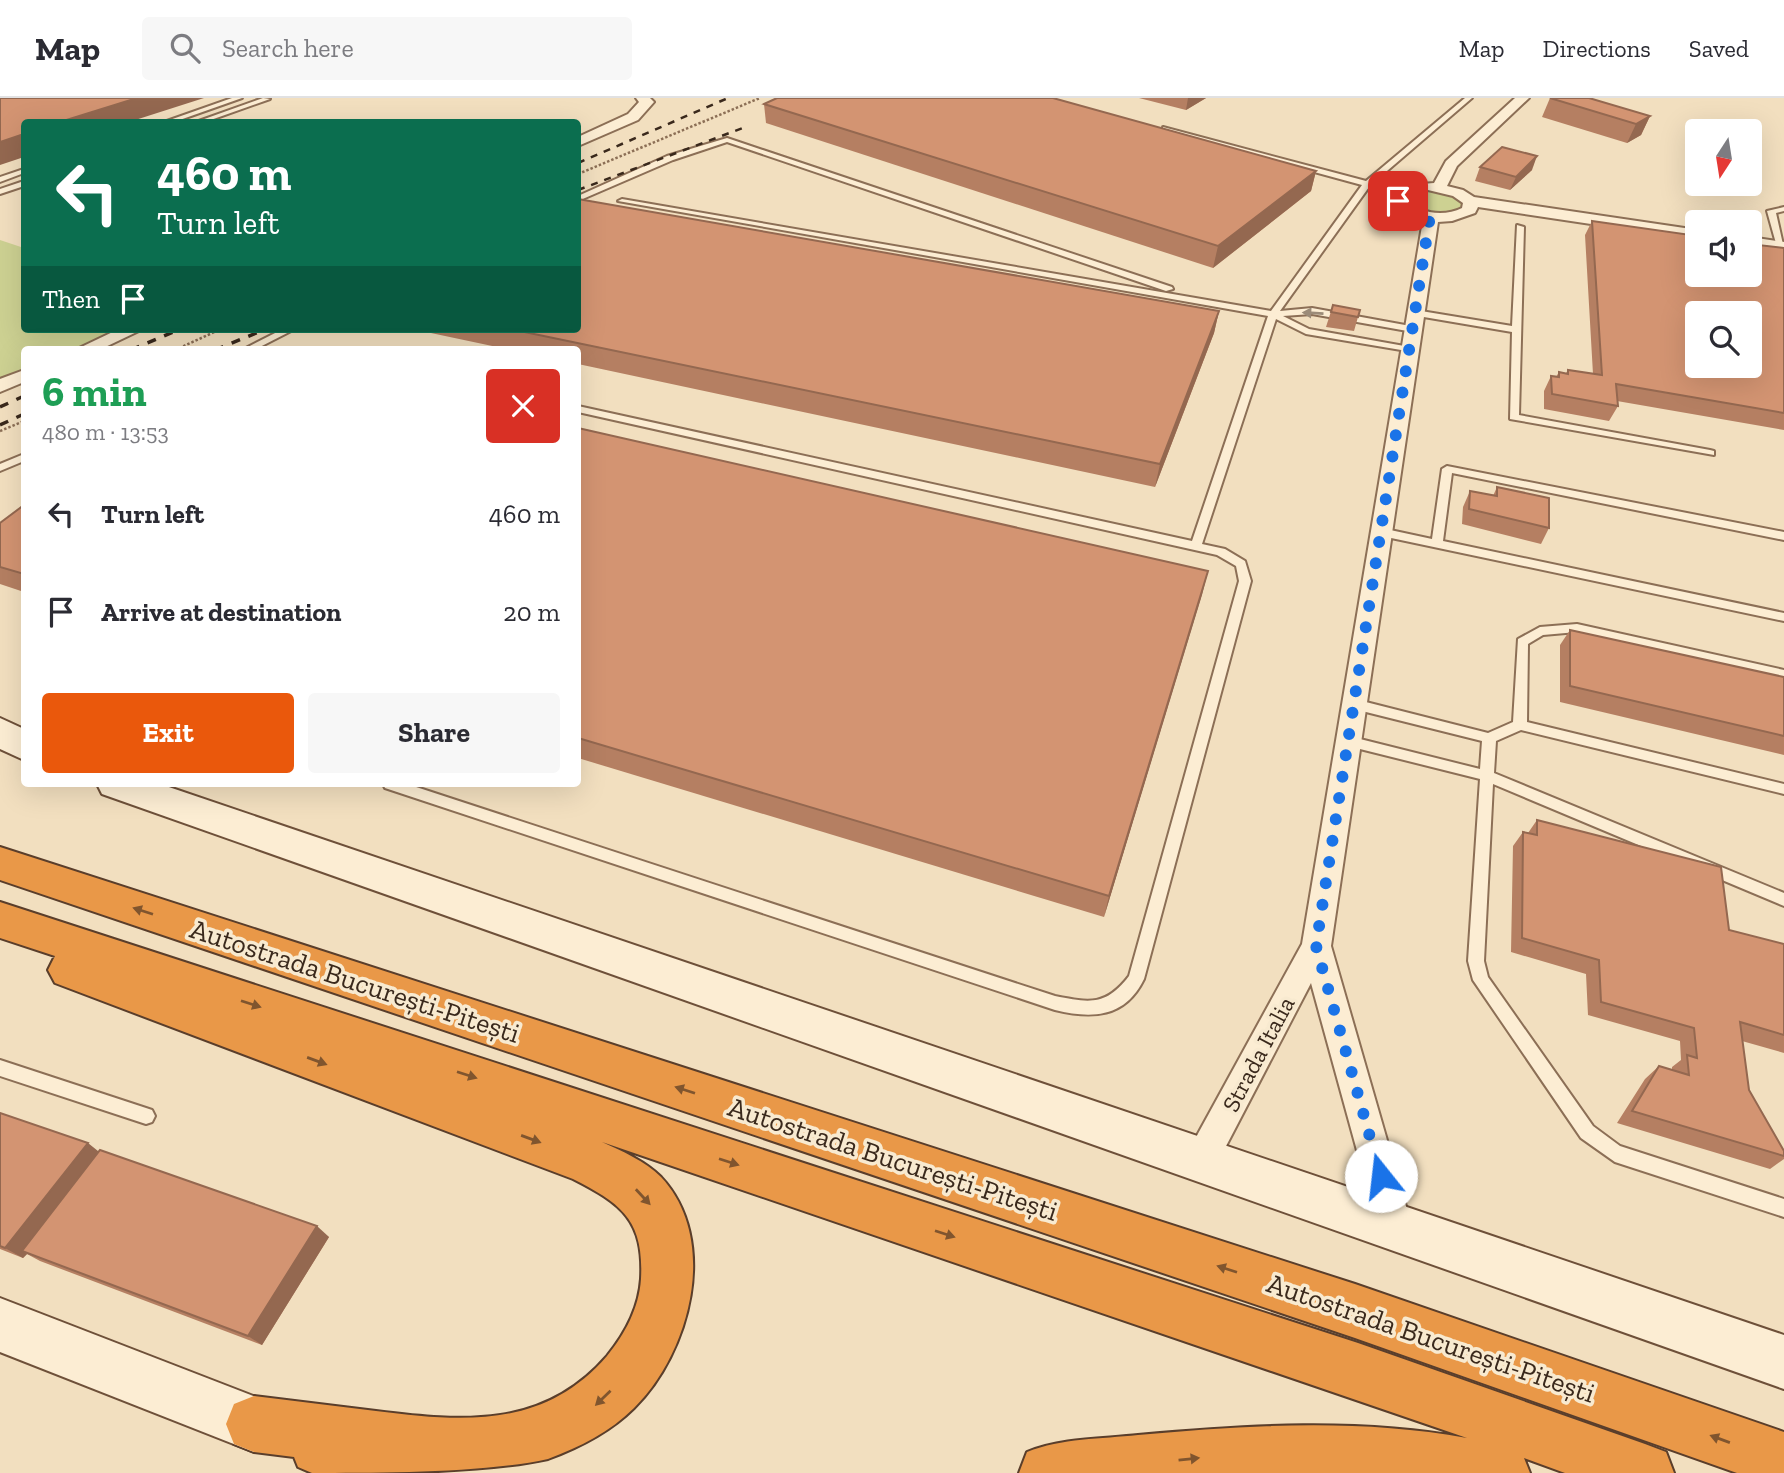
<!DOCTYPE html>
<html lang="en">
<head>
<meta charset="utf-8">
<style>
  :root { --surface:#fff; --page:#f7f7f7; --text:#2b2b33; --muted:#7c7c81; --line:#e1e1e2; --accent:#ea580c }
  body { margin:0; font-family:"Zilla Slab",serif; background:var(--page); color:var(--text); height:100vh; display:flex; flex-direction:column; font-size:26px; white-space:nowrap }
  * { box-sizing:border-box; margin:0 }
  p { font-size:23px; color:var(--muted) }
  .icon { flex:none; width:38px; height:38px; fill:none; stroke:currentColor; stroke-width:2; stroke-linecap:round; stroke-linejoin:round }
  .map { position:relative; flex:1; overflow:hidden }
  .sheet { position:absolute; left:21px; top:248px; width:560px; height:441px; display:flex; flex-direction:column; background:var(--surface); border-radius:7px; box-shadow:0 7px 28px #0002 }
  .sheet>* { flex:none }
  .top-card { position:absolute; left:21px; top:21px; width:560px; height:214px; border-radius:7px; box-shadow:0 7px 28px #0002; background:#0b6e4f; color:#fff; overflow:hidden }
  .needle { width:46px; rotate:192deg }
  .fabs { position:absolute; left:1685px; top:21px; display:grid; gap:14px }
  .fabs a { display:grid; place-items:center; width:77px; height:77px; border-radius:7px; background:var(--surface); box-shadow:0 7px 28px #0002; font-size:35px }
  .pin { position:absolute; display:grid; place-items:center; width:60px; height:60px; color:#fff; margin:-30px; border-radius:14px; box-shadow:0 4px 10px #0006 }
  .me { position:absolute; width:77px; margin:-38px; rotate:344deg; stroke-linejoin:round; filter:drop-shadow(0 0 5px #0008) }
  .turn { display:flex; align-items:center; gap:24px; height:147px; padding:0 21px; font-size:32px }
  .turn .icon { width:91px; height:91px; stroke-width:2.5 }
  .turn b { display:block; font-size:49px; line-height:60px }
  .then { display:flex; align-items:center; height:66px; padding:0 21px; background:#0003; gap:14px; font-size:26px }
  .round { display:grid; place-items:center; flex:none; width:74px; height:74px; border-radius:7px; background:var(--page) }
  .overview { display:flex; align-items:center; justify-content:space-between; height:119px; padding:0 21px }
  h1 { font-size:42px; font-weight:700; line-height:52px; color:#1e9e55 }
  .primary-button { display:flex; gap:14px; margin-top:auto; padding:14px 21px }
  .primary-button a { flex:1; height:80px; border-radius:7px; background:var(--accent); color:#fff; font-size:28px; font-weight:700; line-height:80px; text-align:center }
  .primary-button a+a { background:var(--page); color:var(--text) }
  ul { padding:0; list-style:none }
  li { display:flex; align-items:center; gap:21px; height:98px; padding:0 21px }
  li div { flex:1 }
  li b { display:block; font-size:26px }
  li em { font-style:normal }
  header { display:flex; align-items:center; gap:42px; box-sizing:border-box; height:98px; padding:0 35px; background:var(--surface); border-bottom:2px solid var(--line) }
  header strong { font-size:33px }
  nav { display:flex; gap:38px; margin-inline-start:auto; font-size:24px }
  .search { width:490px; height:63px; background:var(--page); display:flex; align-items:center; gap:18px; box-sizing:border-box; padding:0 24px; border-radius:7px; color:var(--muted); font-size:26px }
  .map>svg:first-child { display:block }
</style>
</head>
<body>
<header>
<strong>Map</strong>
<div class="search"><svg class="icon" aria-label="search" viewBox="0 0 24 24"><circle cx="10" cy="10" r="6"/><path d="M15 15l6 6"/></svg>Search here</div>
<nav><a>Map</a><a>Directions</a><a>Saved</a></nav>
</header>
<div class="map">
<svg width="1784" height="1375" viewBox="0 0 1784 1375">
  <rect width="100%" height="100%" fill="#f2dfbf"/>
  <g fill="#cdd192">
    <path d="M 1418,88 L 1465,99 L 1466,115 L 1419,115 L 1398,94 Z"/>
    <path d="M 0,142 L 24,150 L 24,231 L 134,231 L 84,252 L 24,252 L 24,277 L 0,288 Z"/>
  </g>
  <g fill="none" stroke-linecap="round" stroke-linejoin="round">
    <g stroke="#8c6f56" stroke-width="4">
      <g id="service">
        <path d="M 232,0 L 242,0 L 174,24 L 164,24 Z"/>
        <path d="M 263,0 L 270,1 L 205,24 L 196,24 Z"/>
        <path d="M 1465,0 L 1472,0 L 1373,85 L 1401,92 L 1401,96 L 1369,89 L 1280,213 L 1312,210 L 1416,229 L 1416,233 L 1413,234 L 1312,216 L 1283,218 L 1309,231 L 1410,249 L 1413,250 L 1413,254 L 1306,236 L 1276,221 L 1202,446 L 1225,451 L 1245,463 L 1251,483 L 1144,881 C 1125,920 1092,921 1055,912 L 385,690 L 383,686 L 407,686 L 1055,898 C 1090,905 1106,908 1129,878 L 1239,483 L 1236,468 L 1217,457 L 578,314 L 578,308 L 1192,443 L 1268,218 L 618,103 L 622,101 L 1271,213 L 1362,87 L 1163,33 L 1163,29 L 1366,83 Z"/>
        <path d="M 727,40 L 1172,189 L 1173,191 L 1166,193 L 727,44 L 673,62 L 578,103 L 578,98 L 667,58 Z"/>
        <path d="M 24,71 L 24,75 L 0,84 L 0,79 Z"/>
        <path d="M 24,83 L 24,88 L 0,96 L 0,91 Z"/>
        <path d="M 1784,109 L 1784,113 L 1776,115 L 1784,151 L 1781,152 L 1777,149 L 1767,113 Z"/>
        <path d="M 1517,127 L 1524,129 L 1519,317 L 1710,352 L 1714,353 L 1714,357 L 1510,321 L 1512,234 L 1412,217 L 1410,215 L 1415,212 L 1512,228 Z"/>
        <path d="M 283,231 L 295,231 L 254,252 L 242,252 Z"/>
        <path d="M 24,356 L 24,363 L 0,373 L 0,366 Z"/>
        <path d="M 1447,368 L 1784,434 L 1784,442 L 1452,375 L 1443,443 L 1784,515 L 1784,523 L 1377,437 L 1377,431 L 1381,430 L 1432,441 L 1442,371 Z"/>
        <path d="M 1577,526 L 1784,572 L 1784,582 L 1577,534 L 1543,537 L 1528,546 L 1527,624 L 1784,686 L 1784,696 L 1521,632 L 1496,643 L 1494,675 L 1784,795 L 1784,808 L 1493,686 L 1484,863 L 1488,879 L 1593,1028 L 1620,1048 L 1784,1101 L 1784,1119 L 1615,1064 L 1581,1040 L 1473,882 L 1468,863 L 1480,681 L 1348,648 L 1341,643 L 1348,638 L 1480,671 L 1482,643 L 1354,611 L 1347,606 L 1354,601 L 1488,635 L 1513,624 L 1518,541 L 1540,529 Z"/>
        <path d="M 0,962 L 146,1010 L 152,1012 L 155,1018 L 152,1024 L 146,1026 L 0,978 Z"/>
      </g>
    </g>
    <g stroke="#8c6f56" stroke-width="4">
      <g id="minor">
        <path d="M 636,0 L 650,0 L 654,4 L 638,22 L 578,48 L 578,39 L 628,16 L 639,4 Z"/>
        <path d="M 1515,0 L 1529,0 L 1457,68 L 1447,88 L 1463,92 L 1474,99 L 1698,132 L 1698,142 L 1478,109 L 1475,115 L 1452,123 L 1438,124 L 1331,848 L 1412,1129 L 1407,1141 L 1395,1146 L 1383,1141 L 1378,1129 L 1311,885 L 1212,1075 L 1200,1079 L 1188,1075 L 1183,1063 L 1302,846 L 1423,122 L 1404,115 L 1389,99 L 1397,88 L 1434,85 L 1446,63 ZM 1428,92 L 1453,98 L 1463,105 L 1462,110 C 1444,119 1417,116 1404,99 L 1407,95 Z"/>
        <path d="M 1750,139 L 1784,144 L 1784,154 L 1750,149 Z"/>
        <path d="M 119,231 L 143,231 L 99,252 L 75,252 Z"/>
        <path d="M 24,272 L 24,284 L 0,294 L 0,281 Z"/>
      </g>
    </g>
    <g stroke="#6e5039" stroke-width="4">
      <g id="secondary">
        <path d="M 0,620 L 24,631 L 24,662 L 0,651 Z"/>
        <path d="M 97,686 L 160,686 L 1784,1237 L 1784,1291 L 102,696 Z"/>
        <path d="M 0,1200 L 274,1306 L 282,1326 L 274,1346 L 254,1354 L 0,1254 Z"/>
      </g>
    </g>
    <g stroke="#5a3e2b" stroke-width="4">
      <g id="motorway">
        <path d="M 0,749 L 1355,1186 L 1784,1334 L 1784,1375 L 1737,1375 L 1355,1240 L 0,782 Z"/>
        <path d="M 0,804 L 1358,1245 L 1645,1346 L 1666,1354 L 1674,1375 L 1565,1375 L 1524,1360 L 1530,1375 L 1019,1375 L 1027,1354 C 1062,1340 1101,1341 1138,1337 C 1247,1327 1359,1320 1467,1340 L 602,1044 C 622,1053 645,1063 661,1079 C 720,1142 690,1255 634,1310 C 610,1334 580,1349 548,1361 C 485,1375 381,1375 312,1375 L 298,1369 L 294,1359 L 254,1354 L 234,1346 L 226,1326 L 234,1306 L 254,1298 C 295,1303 335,1308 376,1313 C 463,1324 544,1331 607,1258 C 625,1236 639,1210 641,1181 C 644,1122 622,1106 573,1081 L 55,885 L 48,872 L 55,858 L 0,840 Z"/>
      </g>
    </g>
    <g stroke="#8c6f56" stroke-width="2.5" stroke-dasharray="2.5 2" stroke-linecap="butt">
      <path d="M 578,76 L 760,0"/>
      <path d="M 175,252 L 221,231"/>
      <path d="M 0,333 L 24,323"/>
    </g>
    <use href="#service" fill="#fcedd3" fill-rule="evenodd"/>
    <use href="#minor" fill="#fcedd3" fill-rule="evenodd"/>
    <use href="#secondary" fill="#fcedd3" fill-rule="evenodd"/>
    <use href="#motorway" fill="#e99848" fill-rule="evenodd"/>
    <g stroke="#3a291c" stroke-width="2.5" stroke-dasharray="7 7" stroke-linecap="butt">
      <path d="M 578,65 L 728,0"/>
      <path d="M 578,92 L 748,28"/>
    </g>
    <g stroke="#3a291c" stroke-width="3.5" stroke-dasharray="9 9" stroke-linecap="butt">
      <path d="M 131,252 L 180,231"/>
      <path d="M 215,252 L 266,231"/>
      <path d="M 0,309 L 24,298"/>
      <path d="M 0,327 L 24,316"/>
    </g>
  </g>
  <g fill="#b57f62">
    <path d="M 1139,0 L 1206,0 L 1186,12 Z"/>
    <path d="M 1550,0 L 1650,18 L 1641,37 L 1627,45 L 1542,19 Z"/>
    <path d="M 764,6 L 1316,73 L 1311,93 L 1213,170 L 766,25 Z"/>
    <path d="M 1480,69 L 1532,72 L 1510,92 L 1475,83 Z"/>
    <path d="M 1592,123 L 1784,150 L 1784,332 L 1617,303 L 1618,308 L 1609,323 L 1544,311 L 1544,293 L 1551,278 L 1556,279 L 1559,274 L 1566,275 L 1568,272 L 1593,276 L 1585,137 Z"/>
    <path d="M 1333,207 L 1360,212 L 1354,233 L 1326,229 Z"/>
    <path d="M 1219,213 L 1214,235 L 1155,389 L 578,266 L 578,252 L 511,252 L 412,231 L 578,231 Z"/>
    <path d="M 578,330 L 1208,473 L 1104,819 L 578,660 Z"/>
    <path d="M 1497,389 L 1549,430 L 1541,446 L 1462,426 L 1463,409 L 1470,393 L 1493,398 Z"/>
    <path d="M 24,407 L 24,494 L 0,486 L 0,425 Z"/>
    <path d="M 1570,532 L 1784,579 L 1784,657 L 1560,604 L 1560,547 Z"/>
    <path d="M 1537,722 L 1729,832 L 1784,846 L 1784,955 L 1742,943 L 1749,992 L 1784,1053 L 1784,1061 L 1770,1071 L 1617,1025 L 1645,981 L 1659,968 L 1672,972 L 1672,969 L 1681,962 L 1680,943 L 1588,917 L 1586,876 L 1511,854 L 1513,748 L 1523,734 L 1528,735 Z"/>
    <path d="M 0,1015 L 99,1054 L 329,1139 L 262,1247 L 40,1163 L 27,1156 L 23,1160 L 0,1151 Z"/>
  </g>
  <g fill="#946850">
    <path d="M 137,0 L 204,0 L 129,24 L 60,24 Z"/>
    <path d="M 1188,0 L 1206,0 L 1186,12 Z"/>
    <path d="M 1650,18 L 1641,37 L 1627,45 L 1636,26 Z"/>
    <path d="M 24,36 L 24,59 L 0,67 L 0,44 Z"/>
    <path d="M 1537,58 L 1532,72 L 1510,92 L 1516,79 Z"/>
    <path d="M 1316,73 L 1311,93 L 1213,170 L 1218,148 Z"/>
    <path d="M 1219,213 L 1214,235 L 1155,389 L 1160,366 Z"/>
    <path d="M 1208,473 L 1202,497 L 1104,819 L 1109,798 Z"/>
    <path d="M 88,1045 L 103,1057 L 22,1153 L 27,1156 L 23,1160 L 5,1150 Z"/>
    <path d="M 317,1128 L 329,1139 L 262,1247 L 248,1238 Z"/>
  </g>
  <g fill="#d39472" stroke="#946850" stroke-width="2" fill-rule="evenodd">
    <path d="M 0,0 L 137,0 L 60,24 L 24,24 L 24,36 L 0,44 Z"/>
    <path d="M 777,0 L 1053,0 L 1316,73 L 1218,148 L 764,6 Z"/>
    <path d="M 1550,0 L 1589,0 L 1650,18 L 1636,26 Z"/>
    <path d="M 1502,49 L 1537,58 L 1516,79 L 1480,69 Z"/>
    <path d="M 578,101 L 1219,213 L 1160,366 L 510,231 L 578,231 Z"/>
    <path d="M 1592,123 L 1698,138 L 1698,177 L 1750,177 L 1750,146 L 1784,150 L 1784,315 L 1616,286 L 1618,308 L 1552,296 L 1551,278 L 1559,279 L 1559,274 L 1568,276 L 1568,272 L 1602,277 ZM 1698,215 L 1750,215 L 1750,268 L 1698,268 Z"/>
    <path d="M 1333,207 L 1360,212 L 1358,219 L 1331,214 Z"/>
    <path d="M 578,330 L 1208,473 L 1109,798 L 578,640 Z"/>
    <path d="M 1497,389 L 1549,400 L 1549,430 L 1469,411 L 1470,393 L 1497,398 Z"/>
    <path d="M 24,407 L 24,476 L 0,469 L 0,425 Z"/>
    <path d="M 1570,532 L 1784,579 L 1784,638 L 1570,588 Z"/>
    <path d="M 1537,722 L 1721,769 L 1729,832 L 1784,846 L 1784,937 L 1740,924 L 1749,992 L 1784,1053 L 1784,1058 L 1632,1013 L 1659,968 L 1689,977 L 1687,957 L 1697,960 L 1694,930 L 1601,904 L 1599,862 L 1522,840 L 1523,734 L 1537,737 Z"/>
    <path d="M 0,1015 L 88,1045 L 5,1150 L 0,1148 Z"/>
    <path d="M 100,1052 L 317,1128 L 248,1238 L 22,1153 Z"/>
  </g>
  <defs><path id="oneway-solid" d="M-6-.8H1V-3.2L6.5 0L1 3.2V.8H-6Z" transform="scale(1.75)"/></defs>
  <use fill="#9b8b78" href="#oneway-solid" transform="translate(1313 215) rotate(-177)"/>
  <g fill="#80552e">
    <use href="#oneway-solid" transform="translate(143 813) rotate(-162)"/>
    <use href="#oneway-solid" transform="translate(251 906) rotate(18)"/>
    <use href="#oneway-solid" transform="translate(317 963) rotate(20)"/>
    <use href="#oneway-solid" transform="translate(467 977) rotate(18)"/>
    <use href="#oneway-solid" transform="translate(685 992) rotate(-162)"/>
    <use href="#oneway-solid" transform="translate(531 1041) rotate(20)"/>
    <use href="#oneway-solid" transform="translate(729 1064) rotate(18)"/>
    <use href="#oneway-solid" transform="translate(643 1099) rotate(47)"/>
    <use href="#oneway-solid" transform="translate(945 1136) rotate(18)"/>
    <use href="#oneway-solid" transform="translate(1227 1171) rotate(-162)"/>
    <use href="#oneway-solid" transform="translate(603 1300) rotate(136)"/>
    <use href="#oneway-solid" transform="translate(1720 1341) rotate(-160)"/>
    <use href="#oneway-solid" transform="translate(1189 1361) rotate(-6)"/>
  </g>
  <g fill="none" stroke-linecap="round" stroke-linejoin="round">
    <path stroke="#1a73e8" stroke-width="12" stroke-dasharray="0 21.6" d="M 1381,1078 L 1316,848 L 1430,118 L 1410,112 L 1398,103"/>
  </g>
  <g text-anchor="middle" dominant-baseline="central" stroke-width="7" stroke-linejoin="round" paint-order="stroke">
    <g font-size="24" fill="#3a291c" stroke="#f8ead0">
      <text transform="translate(1258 956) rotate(-62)">Strada Italia</text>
    </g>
    <g font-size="28" fill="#3a291c" stroke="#f8ead0">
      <text transform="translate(355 883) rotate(18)">Autostrada București-Pitești</text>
      <text transform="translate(893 1061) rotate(18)">Autostrada București-Pitești</text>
      <text transform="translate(1431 1240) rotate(19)">Autostrada București-Pitești</text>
    </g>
  </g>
</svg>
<div class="fabs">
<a><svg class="needle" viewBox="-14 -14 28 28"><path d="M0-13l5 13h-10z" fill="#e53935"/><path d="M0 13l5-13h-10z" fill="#7c7c81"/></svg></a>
<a><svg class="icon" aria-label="sound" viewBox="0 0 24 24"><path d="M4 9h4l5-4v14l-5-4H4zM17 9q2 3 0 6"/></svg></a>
<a><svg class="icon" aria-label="search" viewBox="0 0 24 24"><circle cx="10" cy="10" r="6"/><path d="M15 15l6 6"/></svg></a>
</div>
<div class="pin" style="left:1398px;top:103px;background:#d93025"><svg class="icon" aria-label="arrive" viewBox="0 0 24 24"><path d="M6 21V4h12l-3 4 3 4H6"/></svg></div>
<svg class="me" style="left:1381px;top:1078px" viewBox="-20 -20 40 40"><circle r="19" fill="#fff"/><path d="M0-13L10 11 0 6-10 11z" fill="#1a73e8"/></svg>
<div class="top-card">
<div class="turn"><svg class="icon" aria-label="left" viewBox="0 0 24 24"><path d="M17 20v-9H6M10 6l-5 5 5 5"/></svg><div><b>460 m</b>Turn left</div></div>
<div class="then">Then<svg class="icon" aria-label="arrive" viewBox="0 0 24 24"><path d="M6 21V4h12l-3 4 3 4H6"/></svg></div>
</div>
<section class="sheet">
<div class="overview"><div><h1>6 min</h1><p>480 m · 13:53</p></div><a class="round" style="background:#d93025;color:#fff"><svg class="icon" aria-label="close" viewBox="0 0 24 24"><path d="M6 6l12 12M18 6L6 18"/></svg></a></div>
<ul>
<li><svg class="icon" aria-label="left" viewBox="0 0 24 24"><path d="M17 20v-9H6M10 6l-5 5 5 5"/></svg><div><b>Turn left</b></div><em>460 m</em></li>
<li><svg class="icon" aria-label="arrive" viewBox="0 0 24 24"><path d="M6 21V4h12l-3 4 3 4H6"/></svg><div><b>Arrive at destination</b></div><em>20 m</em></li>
</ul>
<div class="primary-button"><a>Exit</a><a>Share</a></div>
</section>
</div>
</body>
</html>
